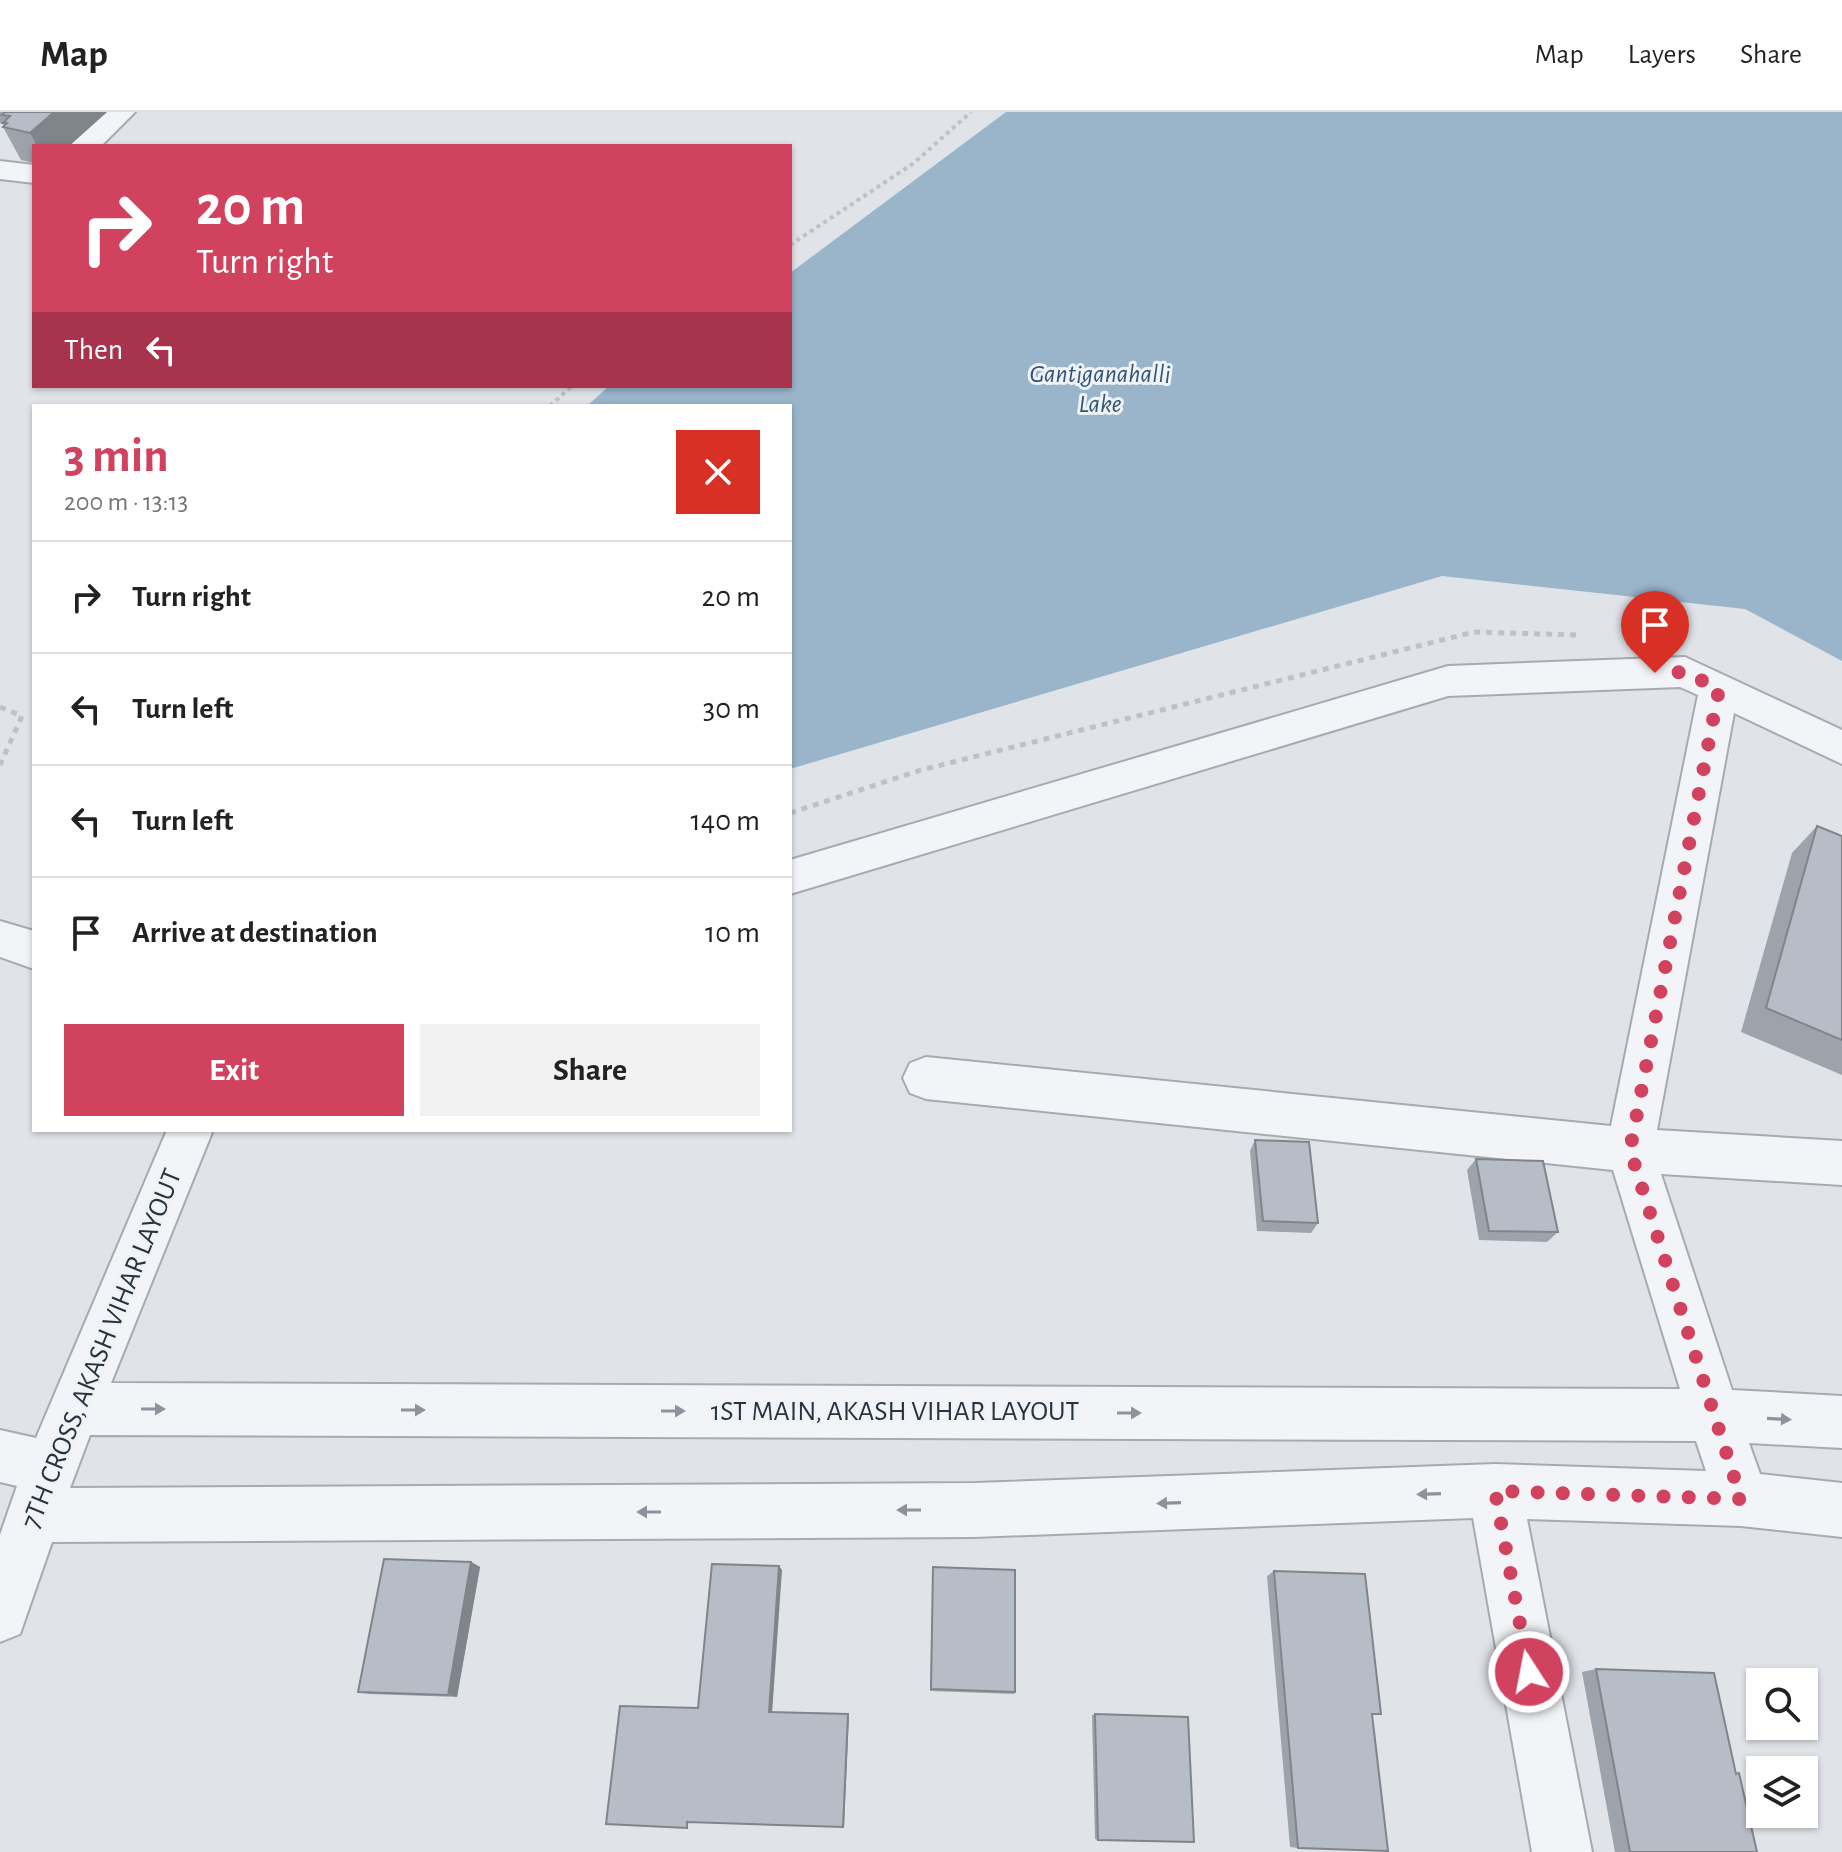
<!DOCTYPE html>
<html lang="en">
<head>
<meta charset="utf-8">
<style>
  :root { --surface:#fff; --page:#f2f2f2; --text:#222; --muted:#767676; --line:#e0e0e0; --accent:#d1425f }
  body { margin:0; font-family:"Alegreya Sans",sans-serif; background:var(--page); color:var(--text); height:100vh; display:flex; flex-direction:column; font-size:30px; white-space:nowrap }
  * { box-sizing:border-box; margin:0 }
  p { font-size:26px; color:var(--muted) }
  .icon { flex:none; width:44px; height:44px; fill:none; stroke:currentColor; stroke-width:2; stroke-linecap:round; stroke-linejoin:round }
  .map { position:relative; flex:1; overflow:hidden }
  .drawer { position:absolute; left:32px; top:292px; width:760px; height:728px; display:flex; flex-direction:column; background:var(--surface); border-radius:0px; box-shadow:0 2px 6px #0004 }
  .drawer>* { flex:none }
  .hud { position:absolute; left:32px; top:32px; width:760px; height:244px; border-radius:0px; box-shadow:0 2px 6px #0004; background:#d1425f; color:#fff; overflow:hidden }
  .controls { position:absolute; left:1746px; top:1556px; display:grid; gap:16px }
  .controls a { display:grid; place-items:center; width:72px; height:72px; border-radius:0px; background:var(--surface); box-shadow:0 2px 6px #0004; font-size:40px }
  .pin { position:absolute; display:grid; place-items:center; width:68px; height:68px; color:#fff; margin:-82px -34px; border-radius:50% 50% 50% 0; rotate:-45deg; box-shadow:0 0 8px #0007 }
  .pin .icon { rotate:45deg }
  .me { position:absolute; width:88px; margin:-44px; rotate:349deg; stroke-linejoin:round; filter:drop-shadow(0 0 6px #0008) }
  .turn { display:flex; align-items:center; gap:28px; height:168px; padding:0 32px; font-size:36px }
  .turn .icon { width:104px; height:104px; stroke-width:2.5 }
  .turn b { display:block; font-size:56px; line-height:68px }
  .then { display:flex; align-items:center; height:76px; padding:0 32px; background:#0003; gap:16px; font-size:30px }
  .round { display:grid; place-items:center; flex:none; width:84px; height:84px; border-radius:0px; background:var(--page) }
  .overview { display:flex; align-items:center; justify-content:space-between; height:136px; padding:0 32px }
  h1 { font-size:48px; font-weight:700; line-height:60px; color:var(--accent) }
  .cta { display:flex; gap:16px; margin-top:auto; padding:16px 32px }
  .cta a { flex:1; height:92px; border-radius:0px; background:var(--accent); color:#fff; font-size:32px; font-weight:700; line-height:92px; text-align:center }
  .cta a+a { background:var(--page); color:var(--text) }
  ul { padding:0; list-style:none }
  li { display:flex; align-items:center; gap:24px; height:112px; padding:0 32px; border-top:2px solid var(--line) }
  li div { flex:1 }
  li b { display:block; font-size:30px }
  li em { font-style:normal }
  header { display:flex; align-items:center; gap:48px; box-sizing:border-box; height:112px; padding:0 40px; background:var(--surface); border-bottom:2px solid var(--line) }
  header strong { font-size:38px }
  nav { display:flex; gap:44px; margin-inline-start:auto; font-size:28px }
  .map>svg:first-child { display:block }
</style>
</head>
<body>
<header>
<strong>Map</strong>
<nav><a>Map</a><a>Layers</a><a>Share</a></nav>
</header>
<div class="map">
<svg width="1842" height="1740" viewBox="0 0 1842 1740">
  <rect width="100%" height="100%" fill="#e0e4e9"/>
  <path fill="#9ab4ca" d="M 1006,0 L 1842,0 L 1842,549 L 1745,497 L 1442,464 L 790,657 L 790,294 L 587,294 L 609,274 L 790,274 L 790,161 Z"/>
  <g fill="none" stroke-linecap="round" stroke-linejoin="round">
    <g stroke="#a5abb3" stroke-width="4">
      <g id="minor">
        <path d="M 104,0 L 135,0 L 101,34 L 69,34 Z"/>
        <path d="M 0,49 L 34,53 L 34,71 L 0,67 Z"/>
        <path d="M 1685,545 L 1842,618 L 1842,652 L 1734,601 L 1657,1018 L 1842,1029 L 1842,1073 L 1661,1062 L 1732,1278 L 1842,1284 L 1842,1336 L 1749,1331 L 1760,1362 L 1842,1371 L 1842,1425 L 1741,1414 L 1527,1407 L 1592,1740 L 1532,1740 L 1473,1406 L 975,1425 L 52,1430 L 20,1522 L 0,1530 L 0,1423 L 17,1374 L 0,1370 L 0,1318 L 36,1326 L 167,1018 L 213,1018 L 111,1271 L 1680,1277 L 1613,1058 L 926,987 L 910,981 L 903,966 L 910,951 L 926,945 L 1611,1014 L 1698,583 L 1680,575 L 1448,584 L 790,782 L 790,748 L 1448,554 ZM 90,1323 L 1696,1329 L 1706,1359 L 1495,1352 L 975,1371 L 70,1376 Z"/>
        <path d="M 0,809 L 34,819 L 34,857 L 0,845 Z"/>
      </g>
    </g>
    <g stroke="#bdc2c8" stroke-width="4" stroke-dasharray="4 4" stroke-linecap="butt">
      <path d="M 790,133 L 914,51 L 971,0"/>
      <path d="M 550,294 L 572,274"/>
    </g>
    <g stroke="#bdc2c8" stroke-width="5" stroke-dasharray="6 6" stroke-linecap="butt">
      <path d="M 0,595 L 22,604 L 0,653"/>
      <path d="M 790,701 L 921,658 L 1474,520 L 1577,523"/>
    </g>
    <use href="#minor" fill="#f2f4f7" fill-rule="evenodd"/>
  </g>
  <g fill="#9da3aa">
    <path d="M 0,0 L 107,0 L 69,34 L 34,34 L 34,51 L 21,48 L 3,15 L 4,14 L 3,12 L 0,11 Z"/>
    <path d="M 1817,714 L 1842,724 L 1842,963 L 1741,920 L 1792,741 Z"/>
    <path d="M 1255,1028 L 1318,1111 L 1311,1121 L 1257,1119 L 1250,1039 Z"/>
    <path d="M 1476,1047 L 1558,1120 L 1547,1130 L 1479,1128 L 1467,1058 Z"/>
    <path d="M 471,1450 L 480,1455 L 457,1585 L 369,1582 L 358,1580 Z"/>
    <path d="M 933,1455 L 1015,1580 L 1014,1582 L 930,1579 Z"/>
    <path d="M 1274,1459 L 1381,1602 L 1372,1603 L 1298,1736 L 1290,1735 L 1267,1464 Z"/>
    <path d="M 1596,1557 L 1736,1661 L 1757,1740 L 1615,1740 L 1582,1560 Z"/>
    <path d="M 1095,1602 L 1098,1728 L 1095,1727 L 1092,1603 Z"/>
  </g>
  <g fill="#80848b">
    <path d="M 54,0 L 107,0 L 69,34 L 37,34 L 30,21 Z"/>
    <path d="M 471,1450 L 480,1455 L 457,1585 L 448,1583 Z"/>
    <path d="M 779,1454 L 782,1458 L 772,1602 L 769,1600 Z"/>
    <path d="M 848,1602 L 849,1604 L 844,1715 L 843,1715 Z"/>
  </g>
  <g fill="#b7bdc6" stroke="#80848b" stroke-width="2">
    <path d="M 5,0 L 54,0 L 30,21 L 3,15 L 7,11 L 3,11 L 10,4 L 2,3 Z"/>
    <path d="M 1817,714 L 1842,724 L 1842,928 L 1766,896 Z"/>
    <path d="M 1255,1028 L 1309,1030 L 1318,1111 L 1263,1109 Z"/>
    <path d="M 1476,1047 L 1543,1049 L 1558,1120 L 1489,1119 Z"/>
    <path d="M 384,1447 L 471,1450 L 448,1583 L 358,1580 Z"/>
    <path d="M 712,1452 L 779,1454 L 769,1600 L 848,1602 L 843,1715 L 687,1710 L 687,1716 L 606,1712 L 620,1594 L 698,1596 Z"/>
    <path d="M 933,1455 L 1015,1458 L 1015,1580 L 931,1577 Z"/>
    <path d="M 1274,1459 L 1365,1462 L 1381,1602 L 1372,1602 L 1388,1739 L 1298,1736 Z"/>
    <path d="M 1596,1557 L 1714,1561 L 1736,1662 L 1739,1661 L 1757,1740 L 1630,1740 Z"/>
    <path d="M 1095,1602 L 1188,1605 L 1194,1730 L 1098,1728 Z"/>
  </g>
  <defs><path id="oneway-solid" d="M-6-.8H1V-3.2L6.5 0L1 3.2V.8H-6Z" transform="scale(2)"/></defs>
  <g fill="#8d939c">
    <use href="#oneway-solid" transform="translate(153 1297)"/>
    <use href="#oneway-solid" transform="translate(413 1298)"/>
    <use href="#oneway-solid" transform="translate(673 1299)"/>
    <use href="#oneway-solid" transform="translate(1129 1301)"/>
    <use href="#oneway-solid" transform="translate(1779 1307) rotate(3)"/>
    <use href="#oneway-solid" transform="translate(1429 1382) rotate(178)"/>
    <use href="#oneway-solid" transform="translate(1169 1391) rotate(178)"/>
    <use href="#oneway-solid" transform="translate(909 1398) rotate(180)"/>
    <use href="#oneway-solid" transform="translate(649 1400) rotate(180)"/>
  </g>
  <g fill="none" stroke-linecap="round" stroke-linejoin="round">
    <path stroke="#d1425f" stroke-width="14" stroke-dasharray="0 25.2" d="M 1529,1560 L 1495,1379 L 1741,1387 L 1630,1038 L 1719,577 L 1685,560 L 1655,561"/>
  </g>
  <g text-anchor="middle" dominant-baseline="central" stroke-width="6" stroke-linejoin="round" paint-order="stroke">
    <g font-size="26" font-style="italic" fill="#315375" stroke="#eff3f6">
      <text x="1100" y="262">Gantiganahalli<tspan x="1100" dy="30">Lake</tspan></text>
    </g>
    <g font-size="28" fill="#283241" stroke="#eff3f6">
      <text transform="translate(102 1237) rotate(-68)">7TH CROSS, AKASH VIHAR LAYOUT</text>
      <text x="895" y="1300">1ST MAIN, AKASH VIHAR LAYOUT</text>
    </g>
  </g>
</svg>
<div class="controls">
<a><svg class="icon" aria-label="search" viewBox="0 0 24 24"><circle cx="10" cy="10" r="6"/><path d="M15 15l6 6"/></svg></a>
<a><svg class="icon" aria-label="layers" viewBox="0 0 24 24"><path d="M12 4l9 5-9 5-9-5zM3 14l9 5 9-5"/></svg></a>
</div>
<div class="pin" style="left:1655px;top:561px;background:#d93025"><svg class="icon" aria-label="arrive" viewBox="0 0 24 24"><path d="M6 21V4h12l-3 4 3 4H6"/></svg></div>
<svg class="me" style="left:1529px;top:1560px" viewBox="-20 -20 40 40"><circle r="17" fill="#d1425f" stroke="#fff" stroke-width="3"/><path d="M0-11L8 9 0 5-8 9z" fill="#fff"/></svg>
<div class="hud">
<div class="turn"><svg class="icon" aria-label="right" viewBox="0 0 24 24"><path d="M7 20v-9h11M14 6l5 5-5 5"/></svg><div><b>20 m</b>Turn right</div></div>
<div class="then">Then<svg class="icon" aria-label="left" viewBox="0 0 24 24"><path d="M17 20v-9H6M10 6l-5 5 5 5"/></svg></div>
</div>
<section class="drawer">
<div class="overview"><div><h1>3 min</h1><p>200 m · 13:13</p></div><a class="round" style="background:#d93025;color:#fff"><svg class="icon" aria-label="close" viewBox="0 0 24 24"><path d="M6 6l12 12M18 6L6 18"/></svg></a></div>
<ul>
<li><svg class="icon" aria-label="right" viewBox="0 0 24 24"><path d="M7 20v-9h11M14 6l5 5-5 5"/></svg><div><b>Turn right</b></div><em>20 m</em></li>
<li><svg class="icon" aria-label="left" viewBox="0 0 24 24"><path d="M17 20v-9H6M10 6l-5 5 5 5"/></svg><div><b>Turn left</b></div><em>30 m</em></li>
<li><svg class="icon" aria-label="left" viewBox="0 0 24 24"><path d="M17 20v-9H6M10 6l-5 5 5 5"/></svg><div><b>Turn left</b></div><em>140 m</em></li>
<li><svg class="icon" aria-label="arrive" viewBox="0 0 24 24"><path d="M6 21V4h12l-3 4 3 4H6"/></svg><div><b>Arrive at destination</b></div><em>10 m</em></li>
</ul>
<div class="cta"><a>Exit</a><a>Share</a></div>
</section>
</div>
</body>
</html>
